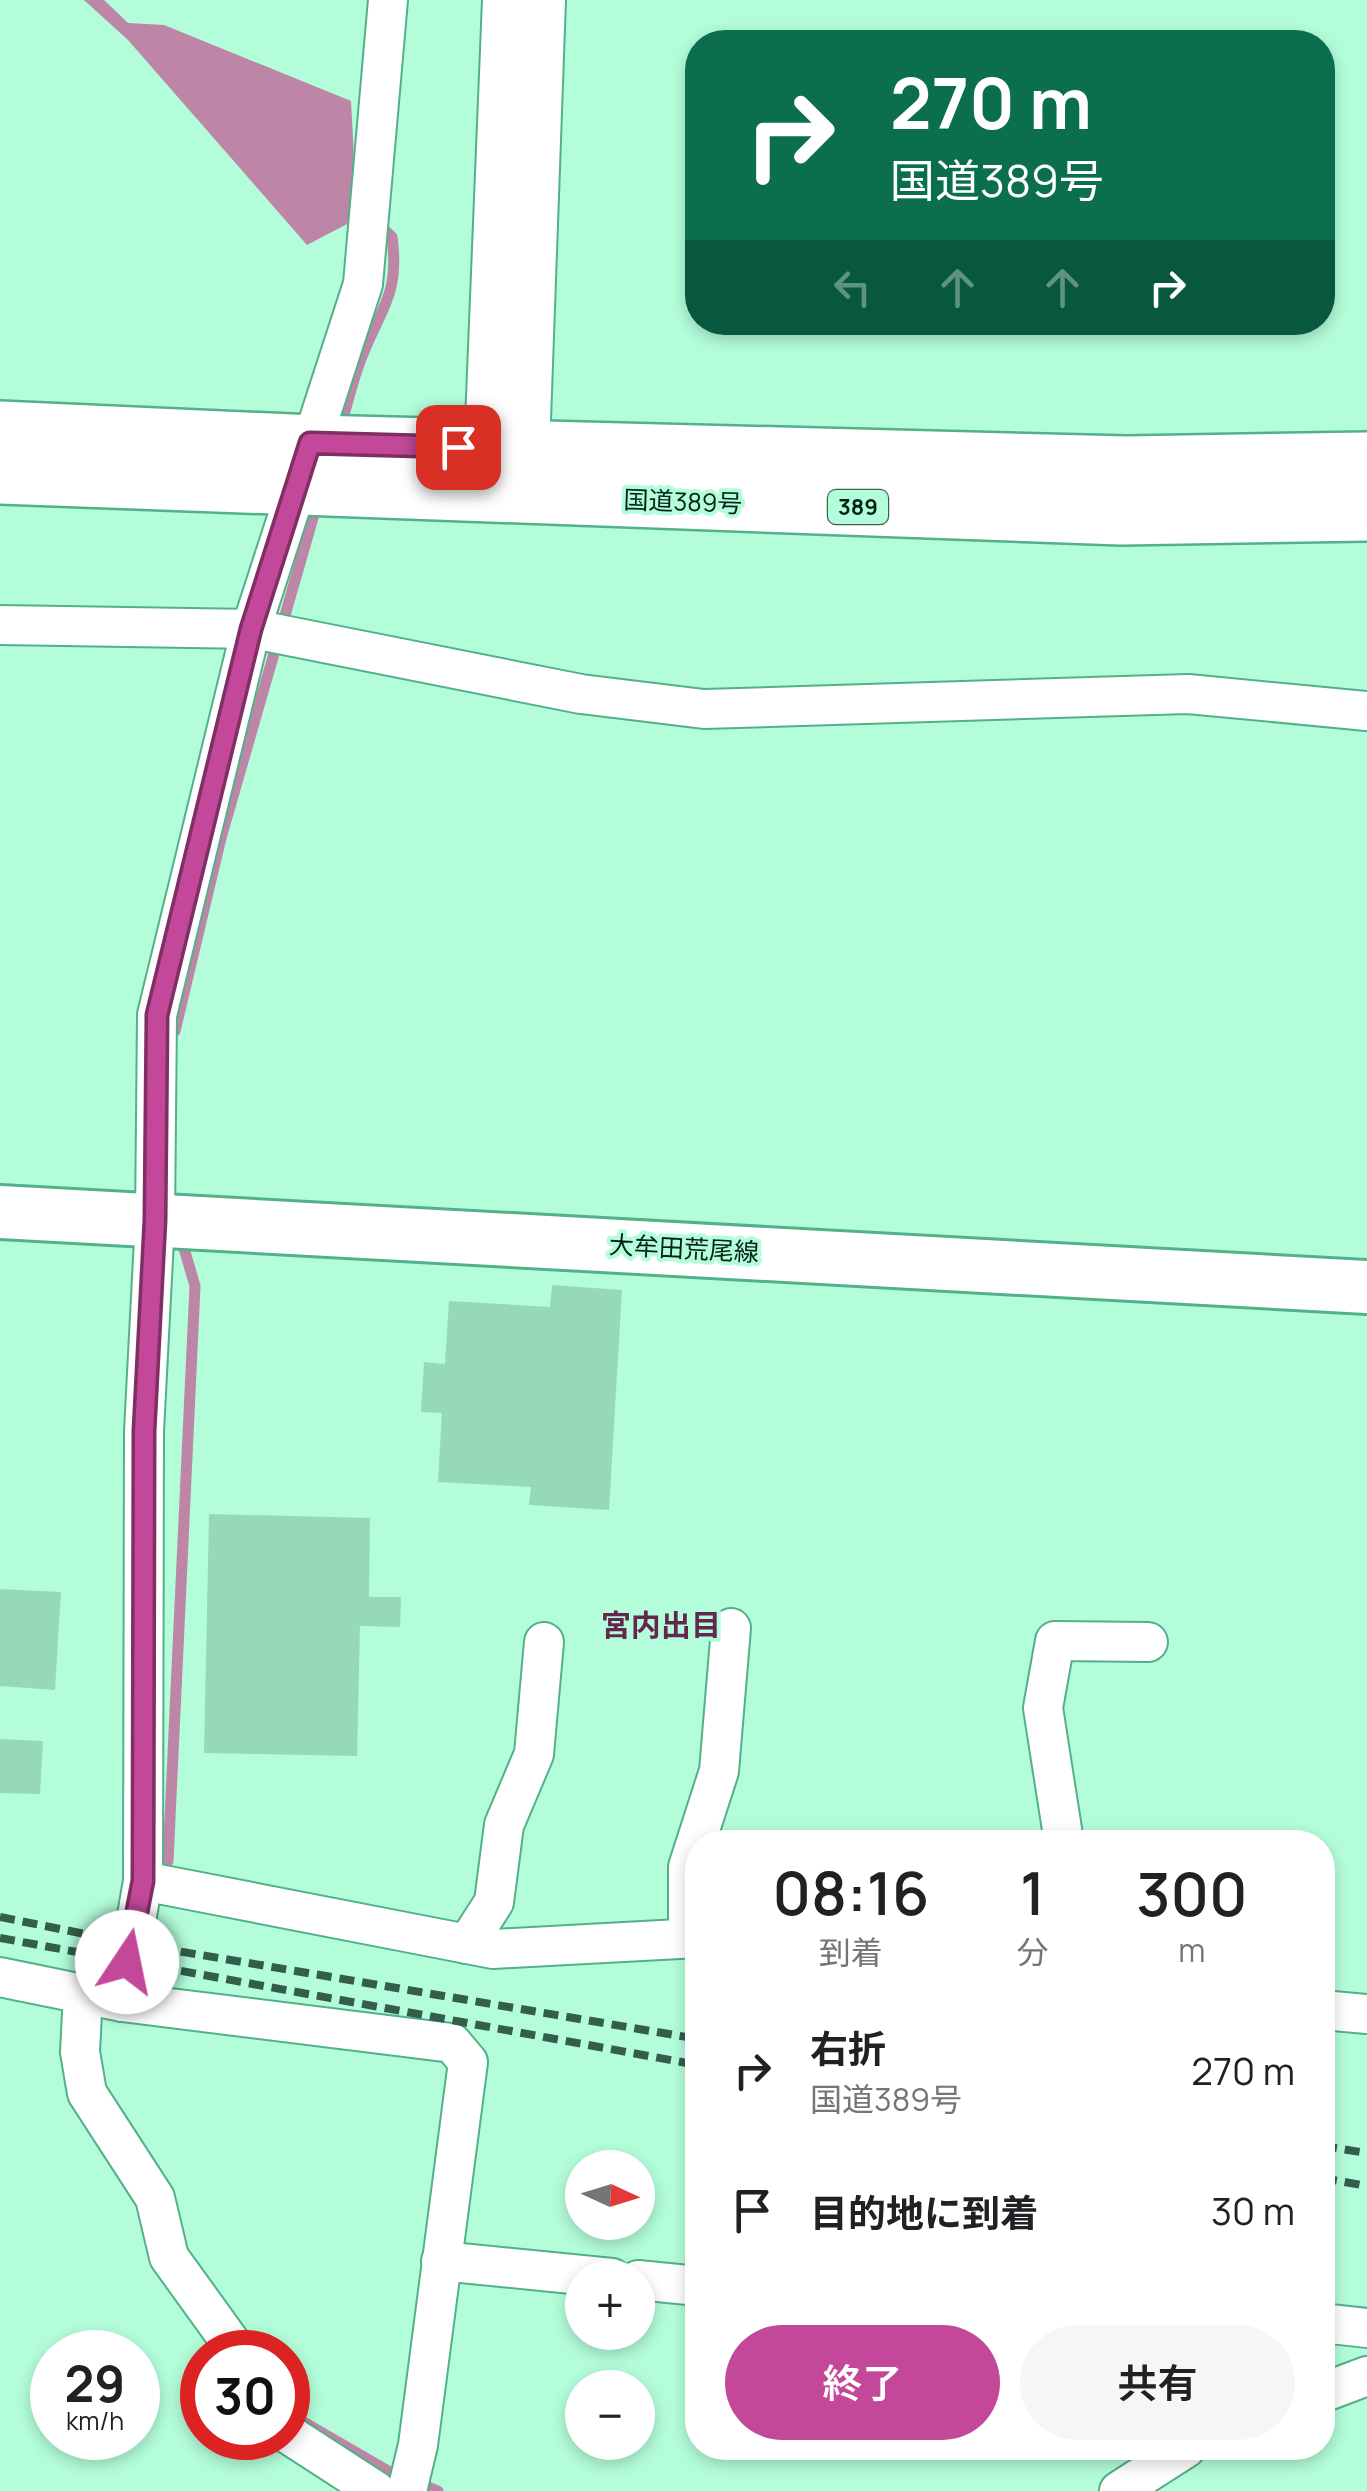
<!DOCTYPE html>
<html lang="ja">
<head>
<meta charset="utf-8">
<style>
  :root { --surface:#fff; --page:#f6f6f6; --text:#202124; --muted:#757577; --accent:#c3489a }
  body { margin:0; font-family:Manrope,"Noto Sans JP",sans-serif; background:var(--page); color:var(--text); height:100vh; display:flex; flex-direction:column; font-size:38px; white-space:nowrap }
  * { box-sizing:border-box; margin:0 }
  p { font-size:32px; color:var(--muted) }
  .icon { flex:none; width:55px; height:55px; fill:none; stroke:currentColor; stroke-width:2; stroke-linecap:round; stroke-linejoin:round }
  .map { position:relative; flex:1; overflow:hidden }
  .side { position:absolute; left:685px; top:1830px; width:650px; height:630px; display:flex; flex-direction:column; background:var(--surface); border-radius:40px; box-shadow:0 5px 15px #0003 }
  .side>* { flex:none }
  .guide { position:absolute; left:685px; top:30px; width:650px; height:305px; border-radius:40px; box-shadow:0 5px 15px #0003; background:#0b6e4f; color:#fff; overflow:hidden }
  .needle { width:65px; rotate:94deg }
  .buttons { position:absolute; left:565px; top:2150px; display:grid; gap:20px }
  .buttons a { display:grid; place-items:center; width:90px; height:90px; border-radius:50%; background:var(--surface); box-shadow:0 5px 15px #0003; font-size:50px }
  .speed { position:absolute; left:30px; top:2330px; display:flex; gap:20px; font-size:50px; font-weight:700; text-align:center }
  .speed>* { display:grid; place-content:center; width:130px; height:130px; border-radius:50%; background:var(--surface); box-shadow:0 5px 15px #0003; line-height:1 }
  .speed small { font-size:25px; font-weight:400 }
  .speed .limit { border:15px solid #d22; background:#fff; color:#111 }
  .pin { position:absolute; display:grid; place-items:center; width:85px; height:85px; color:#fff; margin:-42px; border-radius:20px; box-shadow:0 5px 15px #0006 }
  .me { position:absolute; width:110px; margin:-55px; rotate:11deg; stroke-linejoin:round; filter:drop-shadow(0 0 8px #0008) }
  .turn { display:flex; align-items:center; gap:35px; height:210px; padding:0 40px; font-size:45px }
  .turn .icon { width:130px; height:130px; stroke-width:2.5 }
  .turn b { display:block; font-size:70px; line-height:85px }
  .lanes { display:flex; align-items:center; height:95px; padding:0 40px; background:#0003; justify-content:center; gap:50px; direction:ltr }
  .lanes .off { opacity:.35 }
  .eta { display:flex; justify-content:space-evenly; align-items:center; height:170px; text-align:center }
  .eta b { font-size:60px; font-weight:600; line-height:70px }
  .cta { display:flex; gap:20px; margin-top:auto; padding:20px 40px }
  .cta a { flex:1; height:115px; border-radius:60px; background:var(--accent); color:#fff; font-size:40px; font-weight:600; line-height:115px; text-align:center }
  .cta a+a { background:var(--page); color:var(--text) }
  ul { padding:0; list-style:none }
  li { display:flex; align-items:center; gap:30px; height:140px; padding:0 40px }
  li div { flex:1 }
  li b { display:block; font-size:38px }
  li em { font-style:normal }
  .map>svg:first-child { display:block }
</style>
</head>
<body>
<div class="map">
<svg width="1367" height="2491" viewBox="0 0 1367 2491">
  <rect width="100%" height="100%" fill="#b3fdda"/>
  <path fill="#bd85a6" d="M 84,0 L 104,0 L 128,23 L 164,25 L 351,101 L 356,195 L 349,223 L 307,245 L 128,40 Z"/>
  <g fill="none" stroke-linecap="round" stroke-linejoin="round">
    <g stroke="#bd85a6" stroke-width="11">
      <path d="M 340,429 C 347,406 352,382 361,359 C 380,309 400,296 392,237 L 378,224"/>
      <path d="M 175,1031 L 221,838 L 317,504"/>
      <path d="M 156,1878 L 168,1861 L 195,1286 L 181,1238"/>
      <path d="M 90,1989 L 87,1973 L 122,1925"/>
      <path d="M 288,2413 L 388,2471 L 438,2491"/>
    </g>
  </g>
  <g fill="#96d9b9">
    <path d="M 552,1285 L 622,1290 L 609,1510 L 529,1505 L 531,1487 L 438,1482 L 442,1413 L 421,1412 L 424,1362 L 445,1364 L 449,1301 L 550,1307 Z"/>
    <path d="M 209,1514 L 370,1518 L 369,1597 L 401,1597 L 400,1627 L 360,1626 L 357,1756 L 204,1753 Z"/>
    <path d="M 0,1589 L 61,1592 L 55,1690 L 0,1686 Z"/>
    <path d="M 0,1739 L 43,1741 L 40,1794 L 0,1793 Z"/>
  </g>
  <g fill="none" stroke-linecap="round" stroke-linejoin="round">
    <g stroke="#52b189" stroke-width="42">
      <g id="minor">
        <path d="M 0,625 L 253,629 L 581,694 L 704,709 L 1188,694 L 1367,711"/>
        <path d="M 1064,1842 L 1043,1708 L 1055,1641 L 1148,1642"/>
        <path d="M 143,1881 L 493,1949 L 698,1938"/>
        <path d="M 688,1936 L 688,1867 L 719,1771 L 731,1628"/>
        <path d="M 467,1944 L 494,1902 L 504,1825 L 534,1754 L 544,1642"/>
        <path d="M 0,1977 L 122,2002 L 452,2043 L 468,2062 L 418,2445 L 407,2491"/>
        <path d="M 83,1994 L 80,2052 L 87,2093 L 155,2198 L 169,2257 L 231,2343 L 234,2352"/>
        <path d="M 122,2002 L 143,1881 L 144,1431 L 155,1220 L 157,1015 L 251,629 L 363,284 L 388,0"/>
        <path d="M 1322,2010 L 1367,2014"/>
        <path d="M 441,2261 L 612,2278"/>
        <path d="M 638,2280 L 698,2286"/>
        <path d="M 1322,2323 L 1367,2328"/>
        <path d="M 1322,2393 L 1367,2376"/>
        <path d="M 288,2434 L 376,2491"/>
        <path d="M 1119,2491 L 1186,2448"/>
      </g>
    </g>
    <g stroke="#52b189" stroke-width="52">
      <g id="tertiary">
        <path d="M 489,447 L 507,0"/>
        <path d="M 525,448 L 541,0"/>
      </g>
    </g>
    <g stroke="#52b189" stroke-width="58">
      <path id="secondary" d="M 0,1212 L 1367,1287"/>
    </g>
    <g stroke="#52b189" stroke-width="60">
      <g id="trunk">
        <path d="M 0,429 L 313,443 L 1127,464 L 1367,460"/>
        <path d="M 0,476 L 1121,517 L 1367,513"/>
      </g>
    </g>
    <use href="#minor" stroke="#fff" stroke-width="38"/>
    <use href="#tertiary" stroke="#fff" stroke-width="48"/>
    <use href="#secondary" stroke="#fff" stroke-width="52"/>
    <use href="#trunk" stroke="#fff" stroke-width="55"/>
    <g stroke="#335e4b" stroke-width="8" stroke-dasharray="15 8" stroke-linecap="butt">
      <path d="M 0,1917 L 130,1943 L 698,2039"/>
      <path d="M 0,1938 L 698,2065"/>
      <path d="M 1322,2146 L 1367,2153"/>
      <path d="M 1322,2178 L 1367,2186"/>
    </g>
  </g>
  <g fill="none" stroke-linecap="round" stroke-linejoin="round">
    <g stroke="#7f2f64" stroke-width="25">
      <path id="route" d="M 127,1962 L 143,1881 L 144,1431 L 155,1220 L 157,1015 L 251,629 L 310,443 L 458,447"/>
    </g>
    <use href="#route" stroke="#c3489a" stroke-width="18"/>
  </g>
  <g text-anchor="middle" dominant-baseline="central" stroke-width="8" stroke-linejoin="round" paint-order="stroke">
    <rect fill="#b3fdda" stroke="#396552" stroke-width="2.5" x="828" y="490" width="60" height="34" rx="8"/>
    <g font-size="22" font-weight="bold" fill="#052417">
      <text x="858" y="507">389</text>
    </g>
    <g font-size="25" fill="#052417" stroke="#b3fdda">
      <text transform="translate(683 501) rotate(2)">国道389号</text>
      <text transform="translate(684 1248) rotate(3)">大牟田荒尾線</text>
    </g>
    <g font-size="30" font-weight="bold" fill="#63274e" stroke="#b3fdda">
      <text x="661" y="1624">宮内出目</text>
    </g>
  </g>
</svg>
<div class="buttons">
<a><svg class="needle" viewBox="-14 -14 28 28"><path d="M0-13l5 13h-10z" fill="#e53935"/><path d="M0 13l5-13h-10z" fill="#757577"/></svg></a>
<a>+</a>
<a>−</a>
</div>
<div class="speed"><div>29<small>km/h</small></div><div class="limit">30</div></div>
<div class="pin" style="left:458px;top:447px;background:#d93025"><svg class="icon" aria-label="arrive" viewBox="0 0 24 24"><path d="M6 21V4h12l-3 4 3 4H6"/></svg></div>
<svg class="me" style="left:127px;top:1962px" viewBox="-20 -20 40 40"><circle r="19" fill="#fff"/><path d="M0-13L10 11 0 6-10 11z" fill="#c3489a"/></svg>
<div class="guide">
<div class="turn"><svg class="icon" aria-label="right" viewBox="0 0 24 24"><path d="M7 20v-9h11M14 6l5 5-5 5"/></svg><div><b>270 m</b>国道389号</div></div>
<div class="lanes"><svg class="icon off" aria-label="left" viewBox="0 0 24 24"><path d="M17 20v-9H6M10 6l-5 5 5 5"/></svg><svg class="icon off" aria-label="ahead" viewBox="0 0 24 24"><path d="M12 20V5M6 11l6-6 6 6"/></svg><svg class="icon off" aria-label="ahead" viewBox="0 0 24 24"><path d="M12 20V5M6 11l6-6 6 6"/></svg><svg class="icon" aria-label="right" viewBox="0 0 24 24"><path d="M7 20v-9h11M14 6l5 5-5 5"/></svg></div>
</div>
<section class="side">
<div class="eta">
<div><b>08:16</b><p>到着</p></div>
<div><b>1</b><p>分</p></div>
<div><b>300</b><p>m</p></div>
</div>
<ul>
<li><svg class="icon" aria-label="right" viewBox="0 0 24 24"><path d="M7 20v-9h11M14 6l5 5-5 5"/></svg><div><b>右折</b><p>国道389号</p></div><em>270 m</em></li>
<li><svg class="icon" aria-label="arrive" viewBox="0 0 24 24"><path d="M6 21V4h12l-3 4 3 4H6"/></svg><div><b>目的地に到着</b></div><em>30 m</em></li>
</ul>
<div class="cta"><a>終了</a><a>共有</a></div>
</section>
</div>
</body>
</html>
